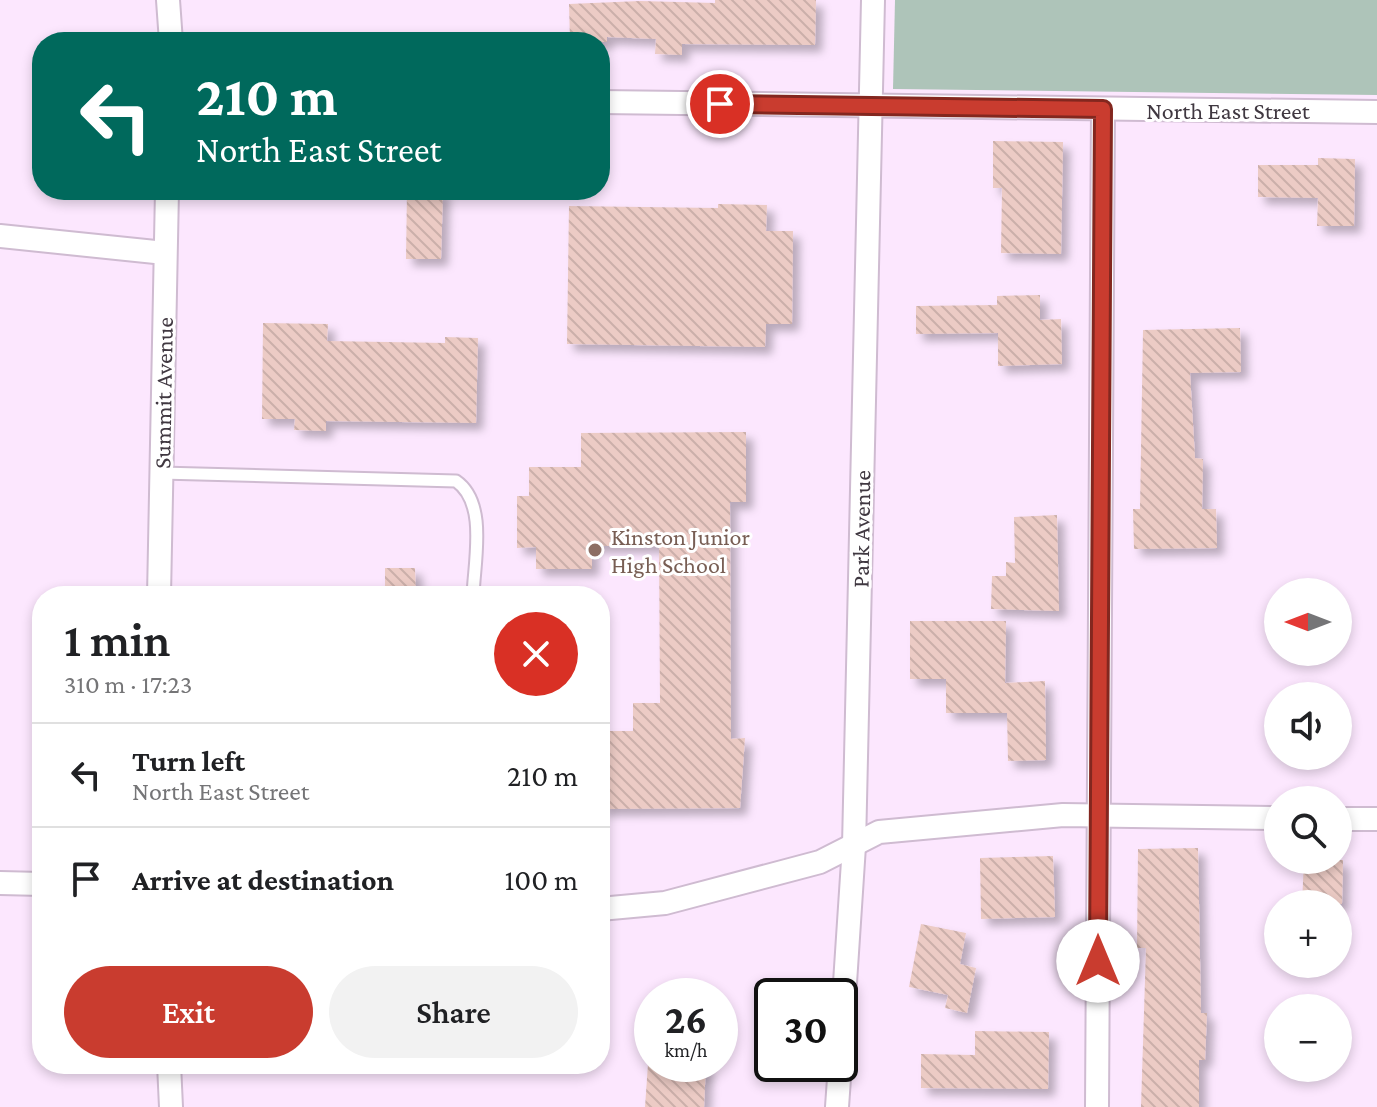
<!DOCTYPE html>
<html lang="en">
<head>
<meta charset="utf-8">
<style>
  :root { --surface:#fff; --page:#f2f2f2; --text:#202124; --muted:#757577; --line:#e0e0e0; --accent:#c93c2f }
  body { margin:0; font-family:"Crimson Pro",serif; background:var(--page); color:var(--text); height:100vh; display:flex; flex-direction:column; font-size:30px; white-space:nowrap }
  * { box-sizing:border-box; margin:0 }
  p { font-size:26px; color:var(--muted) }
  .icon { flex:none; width:44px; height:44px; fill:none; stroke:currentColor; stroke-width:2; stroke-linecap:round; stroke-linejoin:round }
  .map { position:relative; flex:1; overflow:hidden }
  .drawer { position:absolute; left:32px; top:586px; width:578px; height:488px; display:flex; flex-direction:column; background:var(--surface); border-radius:32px; box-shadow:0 4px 12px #0003 }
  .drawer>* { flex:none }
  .hud { position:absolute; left:32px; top:32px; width:578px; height:168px; border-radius:32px; box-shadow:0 4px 12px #0003; background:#00695c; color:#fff; overflow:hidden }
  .needle { width:52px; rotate:270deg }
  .fabs { position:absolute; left:1264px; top:578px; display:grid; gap:16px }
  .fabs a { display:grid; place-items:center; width:88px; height:88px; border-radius:50%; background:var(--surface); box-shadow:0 4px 12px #0003; font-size:40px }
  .speed { position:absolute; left:634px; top:978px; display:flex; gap:16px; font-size:40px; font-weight:700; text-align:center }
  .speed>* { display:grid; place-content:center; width:104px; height:104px; border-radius:50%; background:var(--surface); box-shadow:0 4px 12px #0003; line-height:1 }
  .speed small { font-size:20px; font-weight:400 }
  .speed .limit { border:4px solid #111; border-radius:12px; background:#fff; color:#111 }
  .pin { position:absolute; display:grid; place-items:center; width:68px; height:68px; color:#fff; margin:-34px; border:4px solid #fff; border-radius:50%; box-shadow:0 2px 8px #0007 }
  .me { position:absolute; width:88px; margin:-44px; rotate:0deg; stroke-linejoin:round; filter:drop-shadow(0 0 6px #0008) }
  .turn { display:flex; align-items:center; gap:28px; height:168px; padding:0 32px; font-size:36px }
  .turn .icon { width:104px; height:104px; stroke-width:2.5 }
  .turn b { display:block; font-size:56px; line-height:68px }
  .round { display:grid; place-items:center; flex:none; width:84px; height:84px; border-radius:42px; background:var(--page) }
  .headline { display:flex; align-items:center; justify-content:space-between; height:136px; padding:0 32px }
  h1 { font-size:48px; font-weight:600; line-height:60px }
  .primary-button { display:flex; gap:16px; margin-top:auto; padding:16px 32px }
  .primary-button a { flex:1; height:92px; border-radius:48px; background:var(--accent); color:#fff; font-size:32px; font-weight:600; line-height:92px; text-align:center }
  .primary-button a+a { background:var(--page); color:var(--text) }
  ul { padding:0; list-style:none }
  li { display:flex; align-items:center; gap:24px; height:104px; padding:0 32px; border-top:2px solid var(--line) }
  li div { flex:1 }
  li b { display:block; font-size:30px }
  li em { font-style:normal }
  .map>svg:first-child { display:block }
</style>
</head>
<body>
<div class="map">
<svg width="1377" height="1107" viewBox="0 0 1377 1107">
  <defs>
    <pattern id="building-back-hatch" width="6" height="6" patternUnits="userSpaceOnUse" patternTransform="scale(2)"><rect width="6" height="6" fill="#eccbc5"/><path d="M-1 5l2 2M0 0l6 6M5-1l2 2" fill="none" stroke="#cbafaa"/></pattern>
    <filter id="shadow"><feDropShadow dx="7" dy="7" stdDeviation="4" flood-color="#0004"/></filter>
  </defs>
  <rect width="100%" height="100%" fill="#fce7fe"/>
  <path fill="#aec4b9" d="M 895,0 L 1377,0 L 1377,95 L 893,89 Z"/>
  <g fill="url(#building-back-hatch)" filter="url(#shadow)">
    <path d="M 715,0 L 816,0 L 815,45 L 682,44 L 682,55 L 655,54 L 656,39 L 607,37 L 607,42 L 570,42 L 569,4 L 640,1 L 715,3 Z"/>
    <path d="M 993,141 L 1063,142 L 1061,254 L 1001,253 L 1002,188 L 993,188 Z"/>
    <path d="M 1318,158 L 1355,159 L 1354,226 L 1317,226 L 1318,198 L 1258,197 L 1258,165 L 1318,165 Z"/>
    <path d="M 407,190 L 443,190 L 441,259 L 406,259 Z"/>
    <path d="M 718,204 L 767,205 L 766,231 L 793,231 L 792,324 L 766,324 L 765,347 L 567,344 L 569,206 L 718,208 Z"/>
    <path d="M 1040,295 L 1040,320 L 1061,319 L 1062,364 L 998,366 L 998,333 L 916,334 L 916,306 L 997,305 L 997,296 Z"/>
    <path d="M 263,323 L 328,324 L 327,341 L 445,343 L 445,337 L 478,338 L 476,423 L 326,421 L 326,431 L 294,430 L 295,419 L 262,419 Z"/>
    <path d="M 1240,328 L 1241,372 L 1190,373 L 1195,458 L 1203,459 L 1202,509 L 1216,509 L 1217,548 L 1134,549 L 1133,509 L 1140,509 L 1143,330 Z"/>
    <path d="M 746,432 L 746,502 L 730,502 L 731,739 L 745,738 L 740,808 L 600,809 L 600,731 L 633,731 L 633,703 L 660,703 L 659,546 L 592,546 L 592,569 L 536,569 L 536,547 L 517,548 L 517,496 L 529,496 L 529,467 L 581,467 L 581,433 Z"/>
    <path d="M 1057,515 L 1059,611 L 991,609 L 992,576 L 1006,576 L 1006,562 L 1015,563 L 1014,517 Z"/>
    <path d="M 385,568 L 415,568 L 416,596 L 385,596 Z"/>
    <path d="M 910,621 L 1006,621 L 1005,683 L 1045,681 L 1046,760 L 1008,761 L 1007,713 L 946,713 L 946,679 L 910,679 Z"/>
    <path d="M 1198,848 L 1201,1013 L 1207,1013 L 1205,1060 L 1199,1060 L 1199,1107 L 1141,1107 L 1146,948 L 1137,948 L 1138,849 Z"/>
    <path d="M 1053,856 L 1055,917 L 981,919 L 980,858 Z"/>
    <path d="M 1304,860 L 1343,860 L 1342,904 L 1302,904 Z"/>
    <path d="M 921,924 L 966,933 L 960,964 L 976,968 L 967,1013 L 945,1008 L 948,995 L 909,987 Z"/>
    <path d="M 975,1031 L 1049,1032 L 1048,1089 L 921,1088 L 921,1054 L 975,1055 Z"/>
    <path d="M 648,1064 L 706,1064 L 704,1107 L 645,1107 Z"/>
  </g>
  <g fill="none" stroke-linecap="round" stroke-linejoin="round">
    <g stroke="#cfbbd1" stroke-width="15">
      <path id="lane" d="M 161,473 L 456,481 C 488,503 474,562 473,596"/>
    </g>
    <g stroke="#cfbbd1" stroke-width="26">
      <g id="street">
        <path d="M 168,0 L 171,42"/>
        <path d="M 600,102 L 1377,112"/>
        <path d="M 0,236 L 165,253"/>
        <path d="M 159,596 L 167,190"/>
        <path d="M 1338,819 L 1377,819"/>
        <path d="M 0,883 L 42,884"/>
        <path d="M 600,909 L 665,903 L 820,862 L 879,832 L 1063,815 L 1278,818"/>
        <path d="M 840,1059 L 854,846 L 873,0"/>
        <path d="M 169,1064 L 171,1107"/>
        <path d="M 837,1107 L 840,1064"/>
        <path d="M 1097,1107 L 1103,109"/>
      </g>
    </g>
    <use href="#lane" stroke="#fff" stroke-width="11"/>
    <use href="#street" stroke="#fff" stroke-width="22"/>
  </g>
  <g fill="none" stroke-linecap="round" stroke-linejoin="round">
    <g stroke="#83271f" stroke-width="20">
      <path id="route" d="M 720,104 L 1103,109 L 1098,961"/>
    </g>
    <use href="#route" stroke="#c93c2f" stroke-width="14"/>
  </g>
  <circle fill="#8d6e63" stroke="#fff" stroke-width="3" cx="595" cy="550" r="8"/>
  <g text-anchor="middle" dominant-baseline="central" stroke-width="6" stroke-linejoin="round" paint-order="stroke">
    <g font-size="24" fill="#403841" stroke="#fff">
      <text x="1228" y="110">North East Street</text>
      <text transform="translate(163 393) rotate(-89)">Summit Avenue</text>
      <text transform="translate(861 529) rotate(-89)">Park Avenue</text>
    </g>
    <g font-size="24" fill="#785e54" stroke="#fff" text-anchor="start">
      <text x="611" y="536">Kinston Junior<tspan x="611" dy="28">High School</tspan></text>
    </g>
  </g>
</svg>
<div class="fabs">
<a><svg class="needle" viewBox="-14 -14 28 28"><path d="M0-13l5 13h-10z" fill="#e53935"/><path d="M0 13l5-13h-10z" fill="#757577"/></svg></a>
<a><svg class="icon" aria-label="sound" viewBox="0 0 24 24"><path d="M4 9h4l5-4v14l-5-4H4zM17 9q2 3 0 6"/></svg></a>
<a><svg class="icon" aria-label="search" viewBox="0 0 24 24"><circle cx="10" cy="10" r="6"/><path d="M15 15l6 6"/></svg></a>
<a>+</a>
<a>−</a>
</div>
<div class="speed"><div>26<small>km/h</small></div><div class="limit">30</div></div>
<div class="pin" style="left:720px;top:104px;background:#d93025"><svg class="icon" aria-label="arrive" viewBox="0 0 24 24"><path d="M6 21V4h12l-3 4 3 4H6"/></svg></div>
<svg class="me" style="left:1098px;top:961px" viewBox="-20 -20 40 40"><circle r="19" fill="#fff"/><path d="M0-13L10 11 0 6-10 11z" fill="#c93c2f"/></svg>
<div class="hud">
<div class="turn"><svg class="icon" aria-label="left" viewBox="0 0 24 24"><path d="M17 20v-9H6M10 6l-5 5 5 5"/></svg><div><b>210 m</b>North East Street</div></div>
</div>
<section class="drawer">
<div class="headline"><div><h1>1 min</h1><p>310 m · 17:23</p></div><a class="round" style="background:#d93025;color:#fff"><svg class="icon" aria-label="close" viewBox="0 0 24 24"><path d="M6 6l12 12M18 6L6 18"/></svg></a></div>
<ul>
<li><svg class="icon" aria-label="left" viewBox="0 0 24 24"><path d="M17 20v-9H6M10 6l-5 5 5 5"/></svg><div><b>Turn left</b><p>North East Street</p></div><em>210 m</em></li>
<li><svg class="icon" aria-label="arrive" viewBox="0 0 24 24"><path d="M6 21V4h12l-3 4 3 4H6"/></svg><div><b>Arrive at destination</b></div><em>100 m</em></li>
</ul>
<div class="primary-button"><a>Exit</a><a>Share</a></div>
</section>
</div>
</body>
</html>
